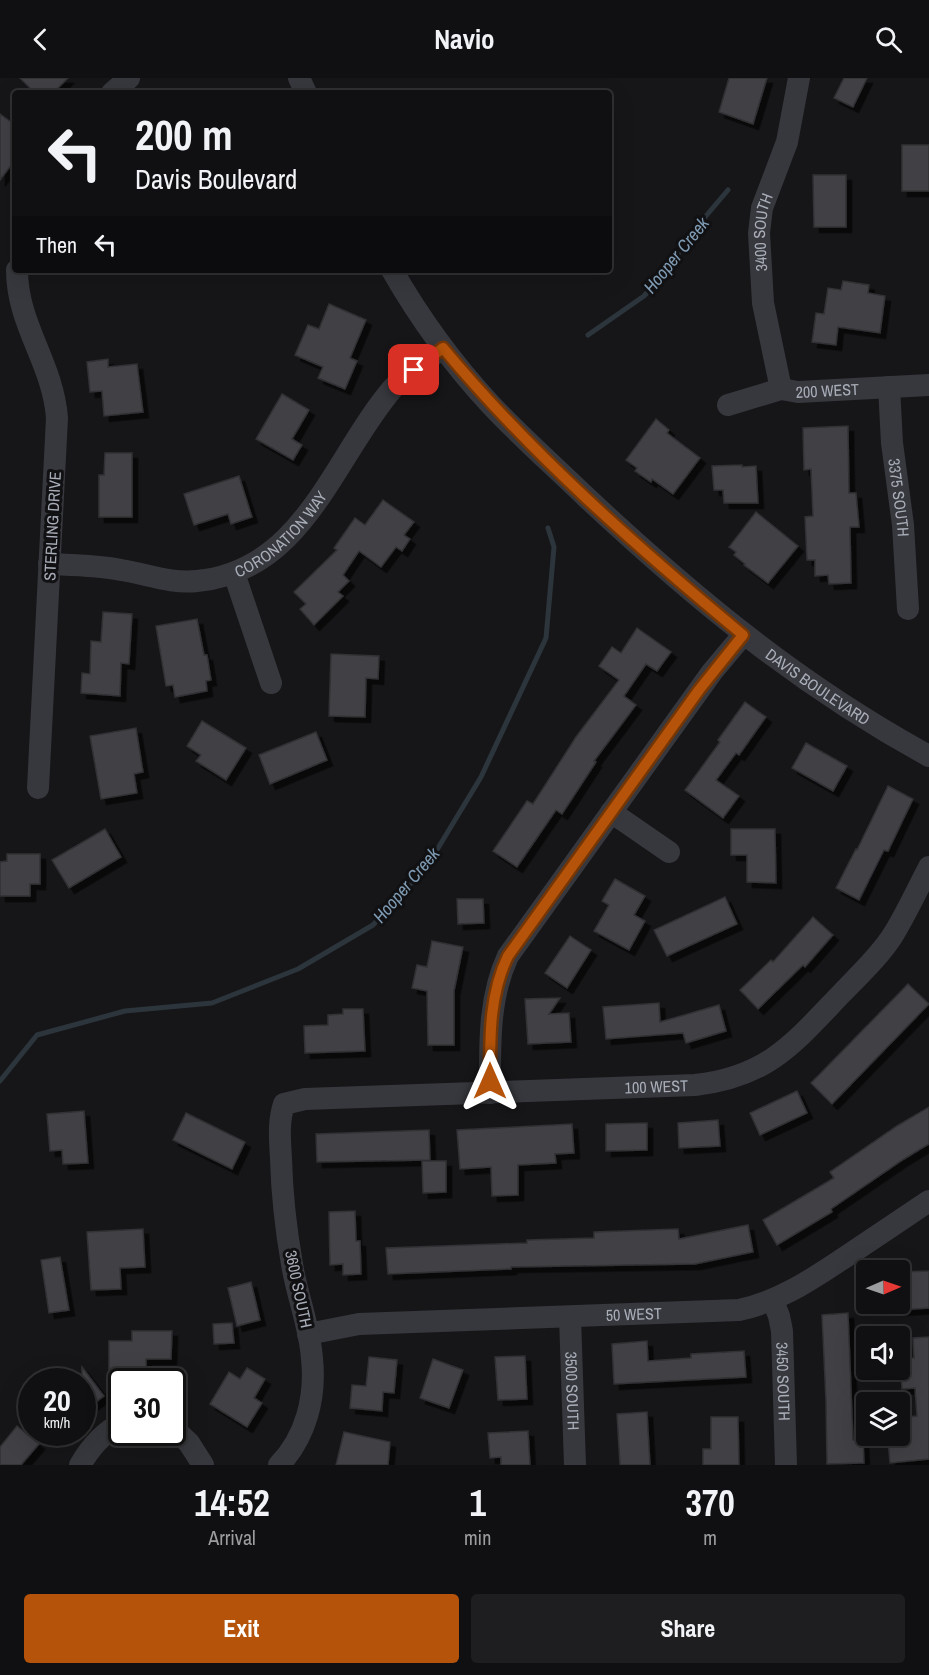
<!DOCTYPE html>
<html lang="en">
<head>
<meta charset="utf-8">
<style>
  :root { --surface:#101012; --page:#1e1e20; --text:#f1f3f6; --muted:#9c9d9f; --line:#303032; --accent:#b45309 }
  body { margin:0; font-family:"Archivo Narrow",sans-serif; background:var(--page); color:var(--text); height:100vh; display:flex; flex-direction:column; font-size:22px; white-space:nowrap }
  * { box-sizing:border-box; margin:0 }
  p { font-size:20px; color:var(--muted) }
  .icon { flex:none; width:33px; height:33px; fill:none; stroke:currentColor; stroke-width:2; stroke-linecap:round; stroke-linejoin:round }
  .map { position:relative; height:1387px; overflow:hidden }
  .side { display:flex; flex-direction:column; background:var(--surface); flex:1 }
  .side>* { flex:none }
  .hud { position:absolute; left:12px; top:12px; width:600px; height:183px; border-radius:6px; box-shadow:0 6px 24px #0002,0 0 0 2px var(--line); background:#101012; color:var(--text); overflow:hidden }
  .needle { width:39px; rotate:88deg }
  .tools { position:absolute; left:856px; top:1182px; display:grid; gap:12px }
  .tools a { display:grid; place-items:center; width:54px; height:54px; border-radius:6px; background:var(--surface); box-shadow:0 6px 24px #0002,0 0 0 2px var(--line); font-size:30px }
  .speed { position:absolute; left:18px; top:1290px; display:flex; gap:12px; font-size:30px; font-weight:700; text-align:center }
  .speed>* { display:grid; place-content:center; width:78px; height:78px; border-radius:50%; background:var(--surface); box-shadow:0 6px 24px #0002,0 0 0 2px var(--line); line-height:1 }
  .speed small { font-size:15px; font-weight:400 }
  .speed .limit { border:3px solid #111; border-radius:9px; background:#fff; color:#111 }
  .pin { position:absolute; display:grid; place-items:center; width:51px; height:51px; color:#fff; margin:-26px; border-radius:12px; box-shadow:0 3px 9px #0006 }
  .me { position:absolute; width:66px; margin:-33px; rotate:0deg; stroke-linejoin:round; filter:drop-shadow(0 0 4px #0008) }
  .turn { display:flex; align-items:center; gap:21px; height:126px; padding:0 24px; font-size:27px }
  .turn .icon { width:78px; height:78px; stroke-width:2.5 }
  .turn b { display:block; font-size:42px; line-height:51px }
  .then { display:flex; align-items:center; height:57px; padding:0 24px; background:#0003; gap:12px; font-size:22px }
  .eta { display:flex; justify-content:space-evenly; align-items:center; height:102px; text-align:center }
  .eta b { font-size:36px; font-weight:800; line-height:42px }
  .primary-button { display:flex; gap:12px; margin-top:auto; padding:12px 24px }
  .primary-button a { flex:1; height:69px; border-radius:6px; background:var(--accent); color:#fff; font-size:24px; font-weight:800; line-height:69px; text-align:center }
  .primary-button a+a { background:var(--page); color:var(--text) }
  header { display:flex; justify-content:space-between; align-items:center; height:78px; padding:0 24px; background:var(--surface); font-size:27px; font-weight:800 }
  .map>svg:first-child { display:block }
</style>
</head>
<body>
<header><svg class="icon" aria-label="back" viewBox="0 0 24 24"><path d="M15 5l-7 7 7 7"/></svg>Navio<svg class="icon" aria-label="search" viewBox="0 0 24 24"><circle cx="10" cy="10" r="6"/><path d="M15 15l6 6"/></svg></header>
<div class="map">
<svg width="929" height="1387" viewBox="0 0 929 1387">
  <defs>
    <filter id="shadow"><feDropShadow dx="5.5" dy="5.5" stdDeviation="0" flood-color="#0009"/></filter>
  </defs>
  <rect width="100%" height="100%" fill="#161618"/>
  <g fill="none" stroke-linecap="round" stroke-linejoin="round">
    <g stroke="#2c353c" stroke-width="5">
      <path d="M 588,257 L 644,218 L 668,190 L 700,145 L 728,112"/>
      <path d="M 0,1003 L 37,957 L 125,933 L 212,925 L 298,891 L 373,847 L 429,785 L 481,699 L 546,560 L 554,469 L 548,450"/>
    </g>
  </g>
  <g fill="#404145" stroke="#303034" stroke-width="1.5" filter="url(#shadow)">
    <path d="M 20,0 L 68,0 L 53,15 L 35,15 Z"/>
    <path d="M 729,0 L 767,0 L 753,46 L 719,34 Z"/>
    <path d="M 844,0 L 867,0 L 853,29 L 834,20 Z"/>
    <path d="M 0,36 L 15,47 L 15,82 L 0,102 Z"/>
    <rect x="902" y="67" width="27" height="46"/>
    <path d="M 813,97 L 846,97 L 846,149 L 814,149 Z"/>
    <path d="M 843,203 L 869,207 L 868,215 L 885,218 L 880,255 L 838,249 L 836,267 L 812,264 L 816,235 L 824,236 L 828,210 L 841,212 Z"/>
    <path d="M 329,226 L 366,242 L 350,280 L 357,283 L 345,311 L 318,300 L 323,289 L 295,277 L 308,247 L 319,251 Z"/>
    <path d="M 108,281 L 108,289 L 137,286 L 143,334 L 104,338 L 102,313 L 90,314 L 87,284 Z"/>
    <path d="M 282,316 L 309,332 L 292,361 L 302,367 L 293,382 L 256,361 Z"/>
    <path d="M 656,341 L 669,352 L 667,355 L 700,380 L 673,416 L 652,401 L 651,404 L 635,393 L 637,390 L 626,382 Z"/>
    <path d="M 848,348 L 849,415 L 856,415 L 859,449 L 850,449 L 851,505 L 829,506 L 828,497 L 815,498 L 815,482 L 807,482 L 805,439 L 813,438 L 811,391 L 804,392 L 803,350 Z"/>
    <path d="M 105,375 L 132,375 L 132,439 L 99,439 L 99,397 L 104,397 Z"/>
    <path d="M 742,387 L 742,389 L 756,388 L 758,425 L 724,425 L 723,412 L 714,412 L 712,388 Z"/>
    <path d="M 239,398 L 252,439 L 231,446 L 228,436 L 194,447 L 184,416 Z"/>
    <path d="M 383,422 L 414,444 L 404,457 L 410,461 L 402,473 L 396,469 L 381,489 L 359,473 L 343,497 L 349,503 L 338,514 L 343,518 L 314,547 L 300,531 L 306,526 L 294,514 L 337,472 L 334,470 L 355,440 L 365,447 Z"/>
    <path d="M 756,434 L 798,468 L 768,505 L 744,487 L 745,486 L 734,477 L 736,474 L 729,469 Z"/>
    <path d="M 103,534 L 132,536 L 129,586 L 121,585 L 120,618 L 81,615 L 82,595 L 90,596 L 91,563 L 101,564 Z"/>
    <path d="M 197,541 L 204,577 L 207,577 L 211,602 L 206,603 L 207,613 L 175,619 L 173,607 L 166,608 L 156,548 Z"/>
    <path d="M 637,550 L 671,574 L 657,593 L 646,586 L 624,618 L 636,627 L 594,683 L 596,684 L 562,736 L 556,732 L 517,789 L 493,773 L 527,723 L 533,726 L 576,659 L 619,602 L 599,588 L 612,569 L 621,575 Z"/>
    <path d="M 331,576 L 379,578 L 378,601 L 366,600 L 365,639 L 329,638 Z"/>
    <path d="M 745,624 L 766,639 L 739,677 L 736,675 L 716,702 L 739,718 L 723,740 L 685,712 L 720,664 L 718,662 Z"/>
    <path d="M 202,643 L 246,670 L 226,702 L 196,683 L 201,677 L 187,668 Z"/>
    <path d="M 136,650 L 143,694 L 134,696 L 137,715 L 101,721 L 90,658 Z"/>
    <path d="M 316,654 L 327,682 L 270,706 L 259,677 Z"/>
    <path d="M 806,665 L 847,688 L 833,713 L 792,690 Z"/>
    <path d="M 888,708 L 913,721 L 888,773 L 884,772 L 859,822 L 836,810 L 856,771 L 857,772 Z"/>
    <path d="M 105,751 L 121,779 L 69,810 L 52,782 Z"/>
    <path d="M 731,751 L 775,751 L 776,805 L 747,804 L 747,777 L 731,777 Z"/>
    <path d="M 7,776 L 40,776 L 40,806 L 30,806 L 30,818 L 0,818 L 0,784 L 7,783 Z"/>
    <path d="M 615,801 L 645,818 L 634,837 L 645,843 L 629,872 L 594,853 L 609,827 L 602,823 Z"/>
    <path d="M 725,819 L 737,846 L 667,878 L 654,852 Z"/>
    <path d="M 457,821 L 483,821 L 484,845 L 458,846 Z"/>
    <path d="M 813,839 L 833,857 L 805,889 L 803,887 L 758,931 L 740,912 L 771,882 L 773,884 Z"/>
    <path d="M 570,858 L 591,872 L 567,910 L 545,895 Z"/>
    <path d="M 432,863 L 463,869 L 454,913 L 454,967 L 428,967 L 427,913 L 412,910 L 417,887 L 427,889 Z"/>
    <path d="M 908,906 L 929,926 L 832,1026 L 811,1005 Z"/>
    <path d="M 560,920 L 549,936 L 569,935 L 571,964 L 528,966 L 525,921 Z"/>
    <path d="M 659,925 L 660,944 L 719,927 L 726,953 L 686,965 L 683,955 L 606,961 L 603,929 Z"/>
    <path d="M 343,931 L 363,931 L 365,973 L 305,975 L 304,948 L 328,947 L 328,937 L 343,936 Z"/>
    <path d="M 797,1013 L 807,1035 L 760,1057 L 750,1035 Z"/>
    <path d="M 929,1029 L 929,1066 L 904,1081 L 831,1131 L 832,1134 L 777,1167 L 763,1142 L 834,1100 L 830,1094 L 897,1048 Z"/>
    <path d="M 84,1033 L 88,1085 L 63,1086 L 62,1072 L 50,1073 L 47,1036 Z"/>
    <path d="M 186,1035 L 245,1064 L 232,1091 L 173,1062 Z"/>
    <path d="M 718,1042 L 720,1068 L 679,1070 L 678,1045 Z"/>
    <path d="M 647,1045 L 647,1072 L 606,1073 L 606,1046 Z"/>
    <path d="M 572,1046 L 574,1075 L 555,1076 L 556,1085 L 518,1087 L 518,1117 L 492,1118 L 491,1089 L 460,1091 L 457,1052 Z"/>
    <path d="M 429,1052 L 430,1082 L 317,1084 L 316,1056 Z"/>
    <path d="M 422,1083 L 446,1083 L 446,1114 L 423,1115 Z"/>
    <path d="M 355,1133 L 356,1163 L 360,1163 L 361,1196 L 343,1197 L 343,1186 L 330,1187 L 329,1134 Z"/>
    <path d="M 748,1147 L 753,1174 L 695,1186 L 511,1189 L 511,1191 L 388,1196 L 386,1170 L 527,1165 L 527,1162 L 594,1160 L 594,1154 L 678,1151 L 679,1161 Z"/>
    <path d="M 143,1151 L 145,1189 L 120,1190 L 121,1211 L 91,1212 L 87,1154 Z"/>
    <path d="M 60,1179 L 69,1232 L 49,1235 L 41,1182 Z"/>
    <path d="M 929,1193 L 929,1230 L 900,1232 L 900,1194 Z"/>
    <path d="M 251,1204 L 260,1242 L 237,1248 L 228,1210 Z"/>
    <path d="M 848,1235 L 853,1362 L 863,1362 L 864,1385 L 827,1386 L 826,1323 L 822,1237 Z"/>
    <path d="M 232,1245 L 234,1265 L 214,1266 L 213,1246 Z"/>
    <path d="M 132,1253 L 172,1253 L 171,1281 L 146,1281 L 146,1294 L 109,1294 L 109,1263 L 132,1263 Z"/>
    <path d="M 929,1259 L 929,1381 L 890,1385 L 888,1363 L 908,1362 L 907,1339 L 917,1338 L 915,1310 L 902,1311 L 900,1280 L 914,1280 L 913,1260 Z"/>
    <path d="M 647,1263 L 648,1283 L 691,1280 L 691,1276 L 744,1273 L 746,1299 L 614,1306 L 612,1266 Z"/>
    <path d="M 525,1278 L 527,1321 L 498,1322 L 495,1279 Z"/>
    <path d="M 369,1279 L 397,1282 L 394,1315 L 383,1314 L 382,1333 L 350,1330 L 352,1307 L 366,1308 Z"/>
    <path d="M 433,1281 L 463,1292 L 449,1330 L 420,1320 Z"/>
    <path d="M 82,1289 L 104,1318 L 82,1334 Z"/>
    <path d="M 247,1290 L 265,1301 L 254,1320 L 262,1325 L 247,1349 L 210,1326 L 229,1294 L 240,1301 Z"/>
    <path d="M 647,1334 L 650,1387 L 620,1387 L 617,1336 Z"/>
    <path d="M 711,1339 L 738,1339 L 739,1387 L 703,1387 L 703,1371 L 711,1371 Z"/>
    <path d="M 17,1348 L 39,1366 L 21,1387 L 0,1387 L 0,1369 Z"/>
    <path d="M 528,1353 L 530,1387 L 501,1387 L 501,1379 L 490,1380 L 488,1355 Z"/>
    <path d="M 344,1354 L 390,1364 L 388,1387 L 336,1387 Z"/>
  </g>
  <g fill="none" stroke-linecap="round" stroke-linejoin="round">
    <g stroke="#37383d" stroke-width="22">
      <path d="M 299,0 L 306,15"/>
      <path d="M 112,15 L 129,0"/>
      <path d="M 17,192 C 17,247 53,285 57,340 L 38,710"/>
      <path id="s1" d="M 392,192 C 420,241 453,286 491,327 C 521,359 554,388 586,419 C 694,520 799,607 929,678"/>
      <path id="s2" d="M 889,309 L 892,365 L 903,447 L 908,531"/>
      <path id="s3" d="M 781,311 L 763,225 L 759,155 L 762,130 L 787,64 L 799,0"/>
      <path id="s4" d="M 728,327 L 781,311 L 798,314 L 929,307"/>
      <path id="s5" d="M 49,486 C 73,487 98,487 121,492 C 147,496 171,506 197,503 C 304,493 333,380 393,310 C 407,294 426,282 443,270"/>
      <path d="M 234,495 L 271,605"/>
      <path d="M 611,734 L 669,774"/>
      <path d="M 490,1015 C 490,969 488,921 508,878 L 712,594 L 743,557"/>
      <path id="s6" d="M 773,1223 L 779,1238 L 782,1253 L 786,1387"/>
      <path id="s7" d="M 570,1239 L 575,1387"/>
      <path id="s8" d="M 308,1256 L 359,1246 L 739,1232 C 781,1223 812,1201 847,1178 C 874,1160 902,1141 929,1123"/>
      <path d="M 172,1349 L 189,1365 L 203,1387"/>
      <path d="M 80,1387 C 90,1370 103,1354 122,1345"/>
      <path id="s9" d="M 279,1387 C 306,1359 316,1319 312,1281 C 310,1249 297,1218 292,1186 C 286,1152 282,1116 281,1081 C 280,1062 278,1044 284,1026 L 305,1021 L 695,1007 C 768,999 794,965 841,916 C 859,897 879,879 893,857 C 906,836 917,812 929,789"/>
    </g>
  </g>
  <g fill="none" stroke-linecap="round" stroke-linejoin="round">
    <g stroke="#753606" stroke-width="15">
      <path id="route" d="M 414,292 L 443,270 C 531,376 637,469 743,557 L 699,612 L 508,878 C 489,917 490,960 490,1003"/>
    </g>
    <use href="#route" stroke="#b45309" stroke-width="10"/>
  </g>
  <g text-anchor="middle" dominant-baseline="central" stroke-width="6" stroke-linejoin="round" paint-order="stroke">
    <g font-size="16" fill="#a8adb8" stroke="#111113">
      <text stroke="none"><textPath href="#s3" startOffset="159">3400 SOUTH</textPath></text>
      <text stroke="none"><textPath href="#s4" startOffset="102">200 WEST</textPath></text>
      <text stroke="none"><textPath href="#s2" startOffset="111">3375 SOUTH</textPath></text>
      <text transform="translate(52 448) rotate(-87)">STERLING DRIVE</text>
      <text stroke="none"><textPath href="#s5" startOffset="249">CORONATION WAY</textPath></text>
      <text stroke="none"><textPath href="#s1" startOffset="600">DAVIS BOULEVARD</textPath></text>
      <text stroke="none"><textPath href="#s9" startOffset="746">100 WEST</textPath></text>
      <text transform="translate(299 1211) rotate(78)">3600 SOUTH</text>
      <text stroke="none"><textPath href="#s8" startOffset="327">50 WEST</textPath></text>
      <text stroke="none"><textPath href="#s6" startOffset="82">3450 SOUTH</textPath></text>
      <text stroke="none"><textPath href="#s7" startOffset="74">3500 SOUTH</textPath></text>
    </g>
    <g font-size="18" font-style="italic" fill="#7f9bb3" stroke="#111113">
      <text transform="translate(676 177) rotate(-51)">Hooper Creek</text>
      <text transform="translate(406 807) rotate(-50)">Hooper Creek</text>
    </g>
  </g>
</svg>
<div class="tools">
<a><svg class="needle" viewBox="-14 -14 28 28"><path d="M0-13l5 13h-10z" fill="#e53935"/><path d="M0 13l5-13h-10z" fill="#9c9d9f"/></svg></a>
<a><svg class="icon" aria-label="sound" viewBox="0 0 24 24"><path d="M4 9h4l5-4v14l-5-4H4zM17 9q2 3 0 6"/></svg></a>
<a><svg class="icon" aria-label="layers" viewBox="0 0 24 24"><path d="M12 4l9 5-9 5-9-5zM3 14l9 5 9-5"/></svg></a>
</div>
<div class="speed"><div>20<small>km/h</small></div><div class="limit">30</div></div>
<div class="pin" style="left:414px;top:292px;background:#d93025"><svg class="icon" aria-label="arrive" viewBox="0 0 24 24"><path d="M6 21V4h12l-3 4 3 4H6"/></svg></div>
<svg class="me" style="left:490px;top:1003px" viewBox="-20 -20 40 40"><path d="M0-17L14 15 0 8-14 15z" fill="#b45309" stroke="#fff" stroke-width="4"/></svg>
<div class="hud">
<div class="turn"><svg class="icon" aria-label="left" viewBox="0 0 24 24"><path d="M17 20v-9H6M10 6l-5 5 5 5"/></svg><div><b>200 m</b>Davis Boulevard</div></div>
<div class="then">Then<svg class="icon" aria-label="left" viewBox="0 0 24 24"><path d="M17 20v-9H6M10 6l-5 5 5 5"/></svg></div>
</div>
</div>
<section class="side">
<div class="eta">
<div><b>14:52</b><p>Arrival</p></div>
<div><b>1</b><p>min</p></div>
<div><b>370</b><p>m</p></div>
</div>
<div class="primary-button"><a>Exit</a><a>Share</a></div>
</section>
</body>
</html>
